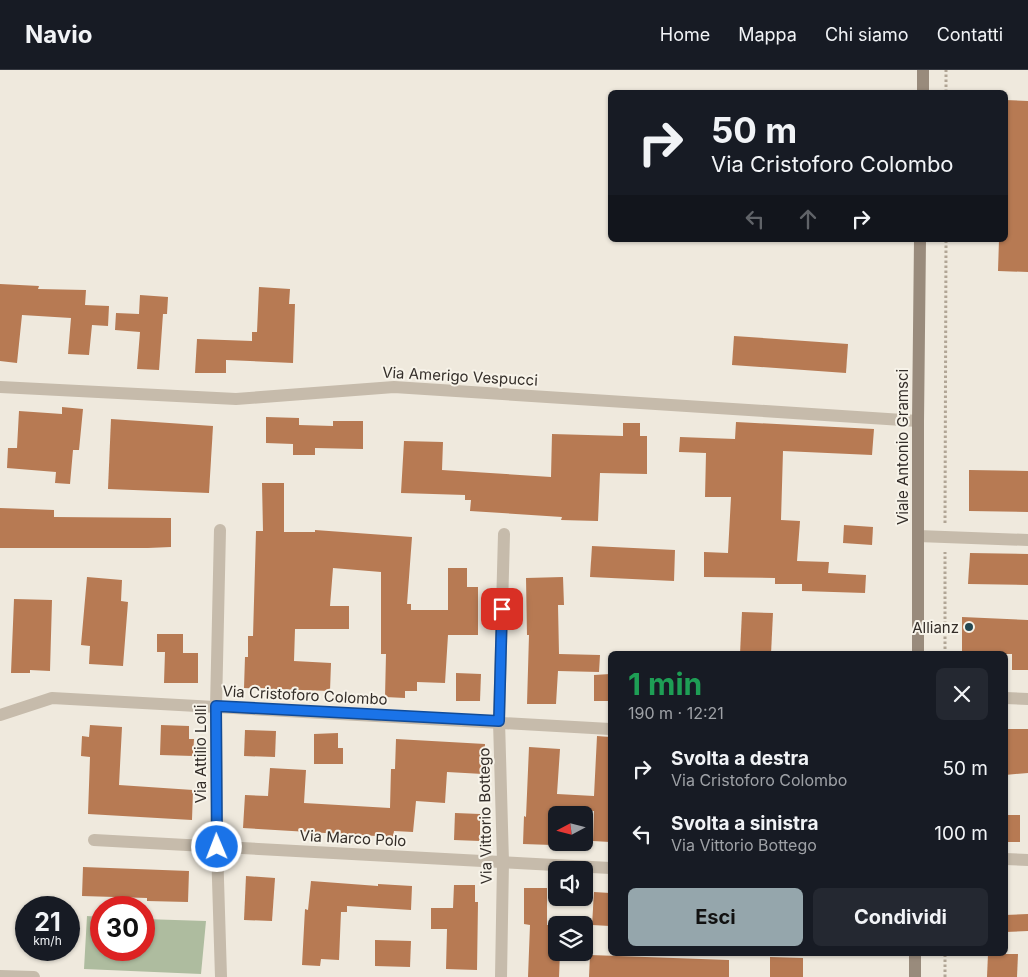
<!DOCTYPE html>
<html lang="it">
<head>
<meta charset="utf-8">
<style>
  :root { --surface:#171b24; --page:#242831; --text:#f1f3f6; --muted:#9ea1a6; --line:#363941; --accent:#95a6ac }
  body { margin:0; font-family:Inter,sans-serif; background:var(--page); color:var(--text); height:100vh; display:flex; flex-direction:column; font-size:19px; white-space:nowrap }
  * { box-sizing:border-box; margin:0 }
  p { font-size:16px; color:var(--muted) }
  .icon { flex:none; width:28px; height:28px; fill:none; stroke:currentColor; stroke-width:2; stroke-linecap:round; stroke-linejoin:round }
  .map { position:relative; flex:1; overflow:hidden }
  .sheet { position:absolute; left:608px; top:581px; width:400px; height:305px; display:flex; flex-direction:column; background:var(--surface); border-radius:8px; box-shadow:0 1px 4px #0004 }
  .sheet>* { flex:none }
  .banner { position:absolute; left:608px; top:20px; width:400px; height:152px; border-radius:8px; box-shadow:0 1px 4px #0004; background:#171b24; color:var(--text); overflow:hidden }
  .needle { width:32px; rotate:263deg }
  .tools { position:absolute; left:548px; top:736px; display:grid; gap:10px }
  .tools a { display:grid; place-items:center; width:45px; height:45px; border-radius:8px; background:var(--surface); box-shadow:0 1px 4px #0004; font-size:25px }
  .speed { position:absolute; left:15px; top:826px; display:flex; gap:10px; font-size:25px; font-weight:700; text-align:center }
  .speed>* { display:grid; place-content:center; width:65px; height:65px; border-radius:50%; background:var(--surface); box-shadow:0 1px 4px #0004; line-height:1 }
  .speed small { font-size:12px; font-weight:400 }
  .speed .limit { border:8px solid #d22; background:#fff; color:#111 }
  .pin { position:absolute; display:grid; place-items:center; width:42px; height:42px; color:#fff; margin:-21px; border-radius:10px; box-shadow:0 2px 8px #0006 }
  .me { position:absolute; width:55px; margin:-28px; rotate:359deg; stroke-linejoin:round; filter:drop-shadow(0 0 4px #0008) }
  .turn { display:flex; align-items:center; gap:18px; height:105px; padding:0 20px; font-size:22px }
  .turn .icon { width:65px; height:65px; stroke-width:2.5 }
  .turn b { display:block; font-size:35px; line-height:42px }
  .lanes { display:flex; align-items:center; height:48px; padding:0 20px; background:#0003; justify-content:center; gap:25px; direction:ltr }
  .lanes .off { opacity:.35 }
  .round { display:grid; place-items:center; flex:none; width:52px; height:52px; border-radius:8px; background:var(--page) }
  .headline { display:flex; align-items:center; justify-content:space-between; height:85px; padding:0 20px }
  h1 { font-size:30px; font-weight:700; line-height:38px; color:#1e9e55 }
  .action { display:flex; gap:10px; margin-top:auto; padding:10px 20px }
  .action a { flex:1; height:58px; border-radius:8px; background:var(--accent); color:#111; font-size:20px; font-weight:700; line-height:58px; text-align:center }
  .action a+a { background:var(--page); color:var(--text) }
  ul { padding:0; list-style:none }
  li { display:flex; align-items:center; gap:15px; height:65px; padding:0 20px }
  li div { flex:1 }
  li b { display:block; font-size:19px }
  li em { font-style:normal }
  header { display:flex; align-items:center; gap:30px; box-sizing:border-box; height:70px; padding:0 25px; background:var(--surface); border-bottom:1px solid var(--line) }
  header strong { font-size:24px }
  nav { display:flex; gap:28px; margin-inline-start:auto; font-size:18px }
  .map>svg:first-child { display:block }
</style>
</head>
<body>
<header>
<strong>Navio</strong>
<nav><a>Home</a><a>Mappa</a><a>Chi siamo</a><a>Contatti</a></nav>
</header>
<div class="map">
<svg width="1028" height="907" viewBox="0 0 1028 907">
  <rect width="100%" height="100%" fill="#efe9dd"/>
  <path fill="#aebc9f" d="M 87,846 L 101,847 L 101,880 L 144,880 L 144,849 L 206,851 L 201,904 L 84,899 Z"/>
  <g fill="#b77a53">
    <path d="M 1005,30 L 1028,31 L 1028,202 L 998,201 L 999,170 L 1005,170 Z"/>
    <path d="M 0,214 L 39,216 L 38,219 L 86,220 L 85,235 L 109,236 L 108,256 L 92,255 L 89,285 L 68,284 L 71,248 L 22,245 L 17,293 L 0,291 Z"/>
    <path d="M 259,217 L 290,219 L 289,234 L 295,234 L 293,293 L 226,290 L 226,303 L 195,303 L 197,269 L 252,271 L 252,262 L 257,262 Z"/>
    <path d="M 140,225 L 168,227 L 167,244 L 163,244 L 159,300 L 137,299 L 140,262 L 115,260 L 116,243 L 139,244 Z"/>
    <path d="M 734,266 L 848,274 L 846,303 L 732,295 Z"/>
    <path d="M 62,337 L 83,339 L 79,380 L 73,380 L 70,414 L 55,413 L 56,402 L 7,398 L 8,378 L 17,378 L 19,341 L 62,344 Z"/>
    <path d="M 266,347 L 299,348 L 299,355 L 333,356 L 333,351 L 363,351 L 363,379 L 315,378 L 315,385 L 293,385 L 293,374 L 266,373 Z"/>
    <path d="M 111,349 L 213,356 L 209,423 L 108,419 Z"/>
    <path d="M 736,352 L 874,359 L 872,385 L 783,381 L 781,450 L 800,451 L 797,491 L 829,492 L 828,503 L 866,505 L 865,523 L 802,521 L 802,514 L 775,514 L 775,508 L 704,507 L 704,482 L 728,483 L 731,427 L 705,427 L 706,383 L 679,382 L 680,367 L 735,369 Z"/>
    <path d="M 623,353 L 640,353 L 640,366 L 647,366 L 647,404 L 600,403 L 598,451 L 561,450 L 562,447 L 470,441 L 471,430 L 465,430 L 465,425 L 401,423 L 404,371 L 443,372 L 442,400 L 551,407 L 552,364 L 623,366 Z"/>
    <path d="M 969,400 L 1028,401 L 1028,442 L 969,441 Z"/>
    <path d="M 262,413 L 284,413 L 284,462 L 315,462 L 315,460 L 412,467 L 407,534 L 411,534 L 411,540 L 448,540 L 448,498 L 467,498 L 467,517 L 478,517 L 478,565 L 448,565 L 445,613 L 417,612 L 417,621 L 405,621 L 405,628 L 385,627 L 386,584 L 381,584 L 381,502 L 333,498 L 330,536 L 349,536 L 349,559 L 295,559 L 294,591 L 331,593 L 330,621 L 244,618 L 245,587 L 248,587 L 248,566 L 253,566 L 256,461 L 263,461 Z"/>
    <path d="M 0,438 L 54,440 L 54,447 L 171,448 L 171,477 L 148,478 L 0,478 Z"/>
    <path d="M 844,455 L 873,457 L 872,475 L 843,473 Z"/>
    <path d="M 592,476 L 675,480 L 674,511 L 590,507 Z"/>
    <path d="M 970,483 L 1028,484 L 1028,515 L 968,514 Z"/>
    <path d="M 87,507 L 122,510 L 121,531 L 128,532 L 123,596 L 89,594 L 90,576 L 81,575 Z"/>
    <path d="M 563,507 L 564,535 L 558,535 L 559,584 L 600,585 L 599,602 L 558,601 L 556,634 L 527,634 L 529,565 L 527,565 L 526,508 Z"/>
    <path d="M 14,529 L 52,530 L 50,601 L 30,600 L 30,603 L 11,603 Z"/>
    <path d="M 742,542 L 773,543 L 771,584 L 740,584 Z"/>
    <path d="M 962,547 L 1028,550 L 1028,600 L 1012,600 L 1012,584 L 962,584 Z"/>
    <path d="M 157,564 L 183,564 L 183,583 L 198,583 L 198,613 L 164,613 L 165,582 L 157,582 Z"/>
    <path d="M 456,603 L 481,604 L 480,631 L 456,631 Z"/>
    <path d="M 610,604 L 610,631 L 594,631 L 594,605 Z"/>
    <path d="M 90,655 L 122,657 L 119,715 L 193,720 L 192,750 L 88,744 L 90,687 L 81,686 L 82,666 L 89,667 Z"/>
    <path d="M 161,655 L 189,656 L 189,669 L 194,669 L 193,686 L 160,685 Z"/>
    <path d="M 1005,659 L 1028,659 L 1028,703 L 1005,705 Z"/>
    <path d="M 245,660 L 276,661 L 275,687 L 244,686 Z"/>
    <path d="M 338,663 L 338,678 L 343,678 L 343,694 L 314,694 L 314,664 Z"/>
    <path d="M 597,666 L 610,667 L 610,772 L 593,771 L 594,741 L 553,739 L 552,775 L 523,774 L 524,746 L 526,747 L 529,677 L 560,679 L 557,724 L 594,726 Z"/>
    <path d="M 396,669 L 485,674 L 483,704 L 447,702 L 445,733 L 416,731 L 413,762 L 394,761 L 393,767 L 243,758 L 245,725 L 268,726 L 270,698 L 306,700 L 304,733 L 390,738 L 391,699 L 395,699 Z"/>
    <path d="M 455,743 L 480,744 L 480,771 L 454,770 Z"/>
    <rect x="1005" y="745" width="15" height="27"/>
    <path d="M 83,797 L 189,801 L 188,832 L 147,831 L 147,828 L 82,826 Z"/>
    <path d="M 246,806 L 275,808 L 272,851 L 244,850 Z"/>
    <path d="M 311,811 L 378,816 L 378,814 L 412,816 L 411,840 L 347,836 L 347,842 L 341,842 L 339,890 L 321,889 L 320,896 L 302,895 L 305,839 L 308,840 Z"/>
    <path d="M 454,815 L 475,815 L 475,832 L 478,832 L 477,900 L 446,899 L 447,859 L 431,859 L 431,838 L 453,838 Z"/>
    <path d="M 524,818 L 547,818 L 547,855 L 556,855 L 556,882 L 560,882 L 559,907 L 528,907 L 530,855 L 524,854 Z"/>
    <path d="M 594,822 L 610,823 L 610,856 L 592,855 Z"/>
    <path d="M 1028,844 L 1028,861 L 1005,862 L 1005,845 Z"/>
    <path d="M 375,870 L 411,871 L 410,897 L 375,896 Z"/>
    <path d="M 988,884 L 1018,884 L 1017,907 L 987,907 Z"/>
    <path d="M 590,885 L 729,890 L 729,907 L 589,907 Z"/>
    <path d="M 770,887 L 803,888 L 803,907 L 770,907 Z"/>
  </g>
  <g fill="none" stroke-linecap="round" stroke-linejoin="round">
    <g stroke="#b1a595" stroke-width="3" stroke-dasharray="2.5 2.5" stroke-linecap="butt">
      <path d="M 946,22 L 946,0"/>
      <path d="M 945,453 L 946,170"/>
      <path d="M 945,584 L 945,482"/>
      <path d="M 945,907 L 945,884"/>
    </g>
    <g stroke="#c6bbab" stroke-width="12">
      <path d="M 0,317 L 236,329 L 394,317 L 918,351"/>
      <path d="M 220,460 L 216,637 L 217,777 L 221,907"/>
      <path d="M 918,466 L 1028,470"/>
      <path d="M 1005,628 L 1028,629"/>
      <path d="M 0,645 L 52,628 L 610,659"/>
      <path d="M 94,770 L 610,798"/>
      <path d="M 1005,789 L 1028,790"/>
      <path d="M 0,906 L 34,907"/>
      <path d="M 501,907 L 503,792 L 499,651 L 504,464"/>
    </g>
    <g stroke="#998b7c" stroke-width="12">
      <path d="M 923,22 L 923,0"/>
      <path d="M 918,584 L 918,351 L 920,170"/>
      <path d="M 915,884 L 915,907"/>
    </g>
  </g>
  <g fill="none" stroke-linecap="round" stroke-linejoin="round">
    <g stroke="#114b97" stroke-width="12">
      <path id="route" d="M 217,777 L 216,636 L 499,651 L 502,539"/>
    </g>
    <use href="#route" stroke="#1a73e8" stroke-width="9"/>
  </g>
  <circle fill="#244751" stroke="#f7f3e9" stroke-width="2" cx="969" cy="557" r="5"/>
  <g text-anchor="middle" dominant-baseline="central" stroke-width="4" stroke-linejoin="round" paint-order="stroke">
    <g font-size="15" fill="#342e29" stroke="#f7f3e9">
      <text transform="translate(460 306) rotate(3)">Via Amerigo Vespucci</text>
      <text transform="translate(902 377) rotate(-90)">Viale Antonio Gramsci</text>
      <text transform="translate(305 625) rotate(3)">Via Cristoforo Colombo</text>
      <text transform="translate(200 684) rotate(-90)">Via Attilio Lolli</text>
      <text transform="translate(485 746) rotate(-91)">Via Vittorio Bottego</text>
      <text transform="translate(353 768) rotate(3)">Via Marco Polo</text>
    </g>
    <g font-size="15" fill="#342e29" stroke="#f7f3e9" text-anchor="end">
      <text x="959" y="557">Allianz</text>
    </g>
  </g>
</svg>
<div class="tools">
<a><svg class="needle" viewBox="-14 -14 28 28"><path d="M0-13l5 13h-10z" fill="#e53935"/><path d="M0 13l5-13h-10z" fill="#9ea1a6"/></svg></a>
<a><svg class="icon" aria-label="sound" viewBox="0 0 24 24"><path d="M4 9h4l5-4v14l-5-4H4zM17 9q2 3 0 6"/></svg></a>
<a><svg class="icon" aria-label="layers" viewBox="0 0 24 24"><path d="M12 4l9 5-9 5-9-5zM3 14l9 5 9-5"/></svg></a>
</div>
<div class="speed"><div>21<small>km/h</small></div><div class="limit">30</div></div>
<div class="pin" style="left:502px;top:539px;background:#d93025"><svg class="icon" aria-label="arrive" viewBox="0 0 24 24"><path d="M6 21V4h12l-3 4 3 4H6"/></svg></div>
<svg class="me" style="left:217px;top:777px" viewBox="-20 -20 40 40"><circle r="17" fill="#1a73e8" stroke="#fff" stroke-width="3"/><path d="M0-11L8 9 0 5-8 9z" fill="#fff"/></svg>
<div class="banner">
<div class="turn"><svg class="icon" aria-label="right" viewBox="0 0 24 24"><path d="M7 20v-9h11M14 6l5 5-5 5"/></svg><div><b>50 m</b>Via Cristoforo Colombo</div></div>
<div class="lanes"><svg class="icon off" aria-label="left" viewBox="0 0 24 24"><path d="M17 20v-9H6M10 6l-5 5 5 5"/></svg><svg class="icon off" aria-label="ahead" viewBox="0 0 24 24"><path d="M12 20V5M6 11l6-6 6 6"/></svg><svg class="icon" aria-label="right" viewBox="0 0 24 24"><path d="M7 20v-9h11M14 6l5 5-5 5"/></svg></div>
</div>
<section class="sheet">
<div class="headline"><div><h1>1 min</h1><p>190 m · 12:21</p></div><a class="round"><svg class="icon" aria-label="close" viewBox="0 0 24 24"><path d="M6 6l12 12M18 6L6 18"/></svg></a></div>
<ul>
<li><svg class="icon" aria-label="right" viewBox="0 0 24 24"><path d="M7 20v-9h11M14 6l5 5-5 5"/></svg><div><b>Svolta a destra</b><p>Via Cristoforo Colombo</p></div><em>50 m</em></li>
<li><svg class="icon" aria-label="left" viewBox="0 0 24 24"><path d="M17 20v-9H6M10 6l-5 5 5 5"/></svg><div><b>Svolta a sinistra</b><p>Via Vittorio Bottego</p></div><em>100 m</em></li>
</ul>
<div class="action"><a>Esci</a><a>Condividi</a></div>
</section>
</div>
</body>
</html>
